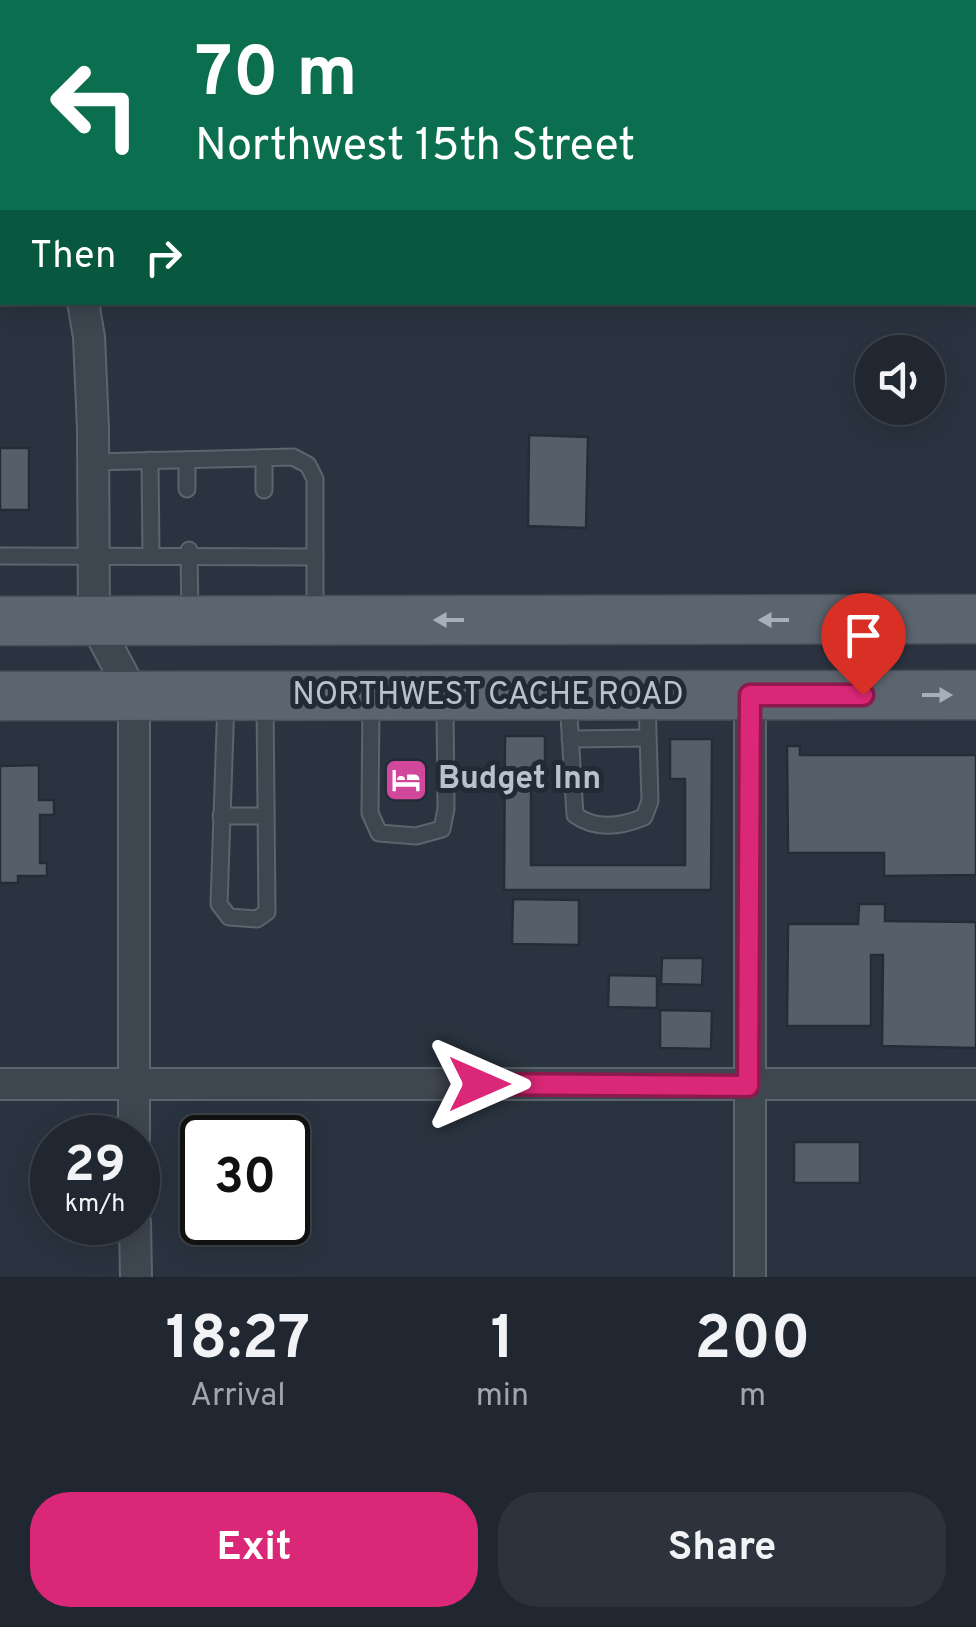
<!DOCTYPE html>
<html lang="en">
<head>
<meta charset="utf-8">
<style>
  :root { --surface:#202730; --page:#2d333c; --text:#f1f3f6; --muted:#a2a5ab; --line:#3d444c; --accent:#db2777 }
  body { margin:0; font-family:Overpass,sans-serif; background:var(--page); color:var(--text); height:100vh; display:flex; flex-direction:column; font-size:38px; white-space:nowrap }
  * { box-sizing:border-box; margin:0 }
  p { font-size:32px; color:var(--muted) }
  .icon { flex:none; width:55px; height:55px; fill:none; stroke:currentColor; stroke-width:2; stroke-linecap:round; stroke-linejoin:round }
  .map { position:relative; height:1277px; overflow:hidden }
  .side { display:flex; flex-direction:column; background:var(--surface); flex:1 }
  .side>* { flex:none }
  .top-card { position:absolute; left:0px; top:0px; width:978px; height:305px; box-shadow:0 5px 25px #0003,0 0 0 2px var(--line); background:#0b6e4f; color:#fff; overflow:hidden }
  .controls { position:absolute; left:855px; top:335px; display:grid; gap:20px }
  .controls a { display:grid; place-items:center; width:90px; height:90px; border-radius:50%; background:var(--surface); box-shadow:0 5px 25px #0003,0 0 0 2px var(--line); font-size:50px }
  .speed { position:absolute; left:30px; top:1115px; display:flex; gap:20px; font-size:50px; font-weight:700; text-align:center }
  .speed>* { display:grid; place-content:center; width:130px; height:130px; border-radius:50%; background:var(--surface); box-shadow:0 5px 25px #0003,0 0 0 2px var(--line); line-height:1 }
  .speed small { font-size:25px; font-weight:400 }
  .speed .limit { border:5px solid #111; border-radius:15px; background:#fff; color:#111 }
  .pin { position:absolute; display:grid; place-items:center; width:85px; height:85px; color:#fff; margin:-102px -42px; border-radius:50% 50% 50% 0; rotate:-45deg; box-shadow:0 0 10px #0007 }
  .pin .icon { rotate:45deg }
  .me { position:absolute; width:110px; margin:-55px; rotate:90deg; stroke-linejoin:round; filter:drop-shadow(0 0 8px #0008) }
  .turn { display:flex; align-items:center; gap:35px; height:210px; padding:0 30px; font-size:45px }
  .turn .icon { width:130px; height:130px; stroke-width:2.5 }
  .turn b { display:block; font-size:70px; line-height:85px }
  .then { display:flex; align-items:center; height:95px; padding:0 30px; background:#0003; gap:20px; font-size:38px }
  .eta { display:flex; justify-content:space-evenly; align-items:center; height:170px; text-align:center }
  .eta b { font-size:60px; font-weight:700; line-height:70px }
  .cta { display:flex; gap:20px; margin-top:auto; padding:20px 30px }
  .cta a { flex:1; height:115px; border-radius:40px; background:var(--accent); color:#fff; font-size:40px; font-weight:700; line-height:115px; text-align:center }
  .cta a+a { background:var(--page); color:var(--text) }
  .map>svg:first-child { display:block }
</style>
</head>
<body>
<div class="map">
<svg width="976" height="1277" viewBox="0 0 976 1277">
  <rect width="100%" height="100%" fill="#2a3440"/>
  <g fill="#545f6a" stroke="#242d37" stroke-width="2.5">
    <path d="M 507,0 L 609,0 L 612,2 L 510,2 Z"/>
    <path d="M 529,435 L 588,437 L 586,528 L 528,526 Z"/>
    <rect x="0" y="448" width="29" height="62"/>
    <path d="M 505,736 L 545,736 L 545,767 L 531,767 L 531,865 L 685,865 L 685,779 L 670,779 L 670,739 L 712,739 L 711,890 L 504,890 Z"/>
    <path d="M 787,746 L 800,746 L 800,755 L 976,755 L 976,875 L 884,876 L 884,853 L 788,853 Z"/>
    <path d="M 39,765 L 39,800 L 54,800 L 54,815 L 40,815 L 40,863 L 47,863 L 47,876 L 18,876 L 18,883 L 0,883 L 0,766 Z"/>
    <path d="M 513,899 L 579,900 L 579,945 L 512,944 Z"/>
    <path d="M 859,904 L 885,904 L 885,921 L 976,922 L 976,1048 L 882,1046 L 883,955 L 871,955 L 871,1026 L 787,1026 L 788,924 L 858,924 Z"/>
    <path d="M 662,958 L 703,958 L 702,985 L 661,984 Z"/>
    <path d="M 609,975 L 657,976 L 657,1008 L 608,1007 Z"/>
    <path d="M 660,1010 L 712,1011 L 711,1049 L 660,1048 Z"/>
    <rect x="794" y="1142" width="66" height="41"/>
  </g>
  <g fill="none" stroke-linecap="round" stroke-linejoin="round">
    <g stroke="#5c646d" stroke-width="19">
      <g id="service">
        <path d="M 432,2 L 432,0"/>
        <path d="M 264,458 L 264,490"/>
        <path d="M 150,460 L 151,556"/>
        <path d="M 187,460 L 187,489"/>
        <path d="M 93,462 L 293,457 L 308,465 L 315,479 L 315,616"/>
        <path d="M 189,550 L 190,617"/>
        <path d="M 0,556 L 315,557"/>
        <path d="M 568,699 L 575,815 C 596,830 620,827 644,817 L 650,801 L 647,700"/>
        <path d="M 226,700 L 219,904 L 229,917 L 257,919 L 267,912 L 265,700"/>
        <path d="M 371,700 L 370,813 L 379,833 L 416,836 L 442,829 L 446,809 L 445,701"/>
        <path d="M 570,739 L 648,738"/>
        <path d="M 221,816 L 266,816"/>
      </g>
    </g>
    <g stroke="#5c646d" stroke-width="34">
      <g id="minor">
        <path d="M 9,0 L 9,2"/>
        <path d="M 738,0 L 740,2"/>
        <path d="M 975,217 L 976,217"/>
        <path d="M 0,222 L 2,222"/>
        <path d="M 975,240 L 976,241"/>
        <path d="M 83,302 L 89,337 L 93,429 L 94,621 L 134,696 L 134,1138"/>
        <path d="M 0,1084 L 976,1084"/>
        <path d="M 135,1222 L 136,1277"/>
        <path d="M 750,1277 L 750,695"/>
      </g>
    </g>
    <g stroke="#484f59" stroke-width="51">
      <g id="primary">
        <path d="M 0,621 L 976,619"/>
        <path d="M 0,696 L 976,695"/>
      </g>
    </g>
    <use href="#service" stroke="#3e4650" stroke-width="15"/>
    <use href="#minor" stroke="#3e4650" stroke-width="30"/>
    <use href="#primary" stroke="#5c656f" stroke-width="48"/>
  </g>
  <defs><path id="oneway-solid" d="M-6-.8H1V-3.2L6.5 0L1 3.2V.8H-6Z" transform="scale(2.5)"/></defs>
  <g fill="#a8afb8">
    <use href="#oneway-solid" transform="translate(449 620) rotate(180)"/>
    <use href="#oneway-solid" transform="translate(774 620) rotate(180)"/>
    <use href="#oneway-solid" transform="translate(937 695)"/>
  </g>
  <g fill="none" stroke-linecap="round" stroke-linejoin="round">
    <g stroke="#8e194d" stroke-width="25">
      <path id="route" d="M 479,1084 L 748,1086 L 750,695 L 863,695"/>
    </g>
    <use href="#route" stroke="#db2777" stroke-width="18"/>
  </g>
  <defs>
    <g id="hotel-square" transform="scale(2.25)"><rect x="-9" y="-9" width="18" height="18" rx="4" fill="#d1479c" stroke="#222b35"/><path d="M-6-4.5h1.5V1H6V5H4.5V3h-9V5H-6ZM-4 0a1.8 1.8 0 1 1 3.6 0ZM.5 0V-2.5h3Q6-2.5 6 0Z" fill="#fff"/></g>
  </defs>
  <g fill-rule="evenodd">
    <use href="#hotel-square" x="406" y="780"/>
  </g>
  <g text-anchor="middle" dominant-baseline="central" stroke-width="10" stroke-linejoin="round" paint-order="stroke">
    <g font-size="32" fill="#bbc1ca" stroke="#222b35">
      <text x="488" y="696">NORTHWEST CACHE ROAD</text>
    </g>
    <g font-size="32" font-weight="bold" fill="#bbc1ca" stroke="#222b35" text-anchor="start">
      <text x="438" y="780">Budget Inn</text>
    </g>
  </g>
</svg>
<div class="controls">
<a><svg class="icon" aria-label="sound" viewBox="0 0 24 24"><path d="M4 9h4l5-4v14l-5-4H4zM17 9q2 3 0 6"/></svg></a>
</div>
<div class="speed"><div>29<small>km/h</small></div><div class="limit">30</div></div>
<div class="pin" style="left:863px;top:695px;background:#d93025"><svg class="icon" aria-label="arrive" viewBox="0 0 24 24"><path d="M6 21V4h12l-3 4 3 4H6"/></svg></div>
<svg class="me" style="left:479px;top:1084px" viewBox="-20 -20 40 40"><path d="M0-17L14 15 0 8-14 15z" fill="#db2777" stroke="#fff" stroke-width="4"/></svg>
<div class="top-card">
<div class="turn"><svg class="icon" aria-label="left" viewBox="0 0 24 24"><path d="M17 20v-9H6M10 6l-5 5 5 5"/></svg><div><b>70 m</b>Northwest 15th Street</div></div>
<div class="then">Then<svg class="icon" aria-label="right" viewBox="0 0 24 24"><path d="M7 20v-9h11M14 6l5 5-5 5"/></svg></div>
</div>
</div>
<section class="side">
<div class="eta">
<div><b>18:27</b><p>Arrival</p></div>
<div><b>1</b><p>min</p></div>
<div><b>200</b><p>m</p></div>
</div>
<div class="cta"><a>Exit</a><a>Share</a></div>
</section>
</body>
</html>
